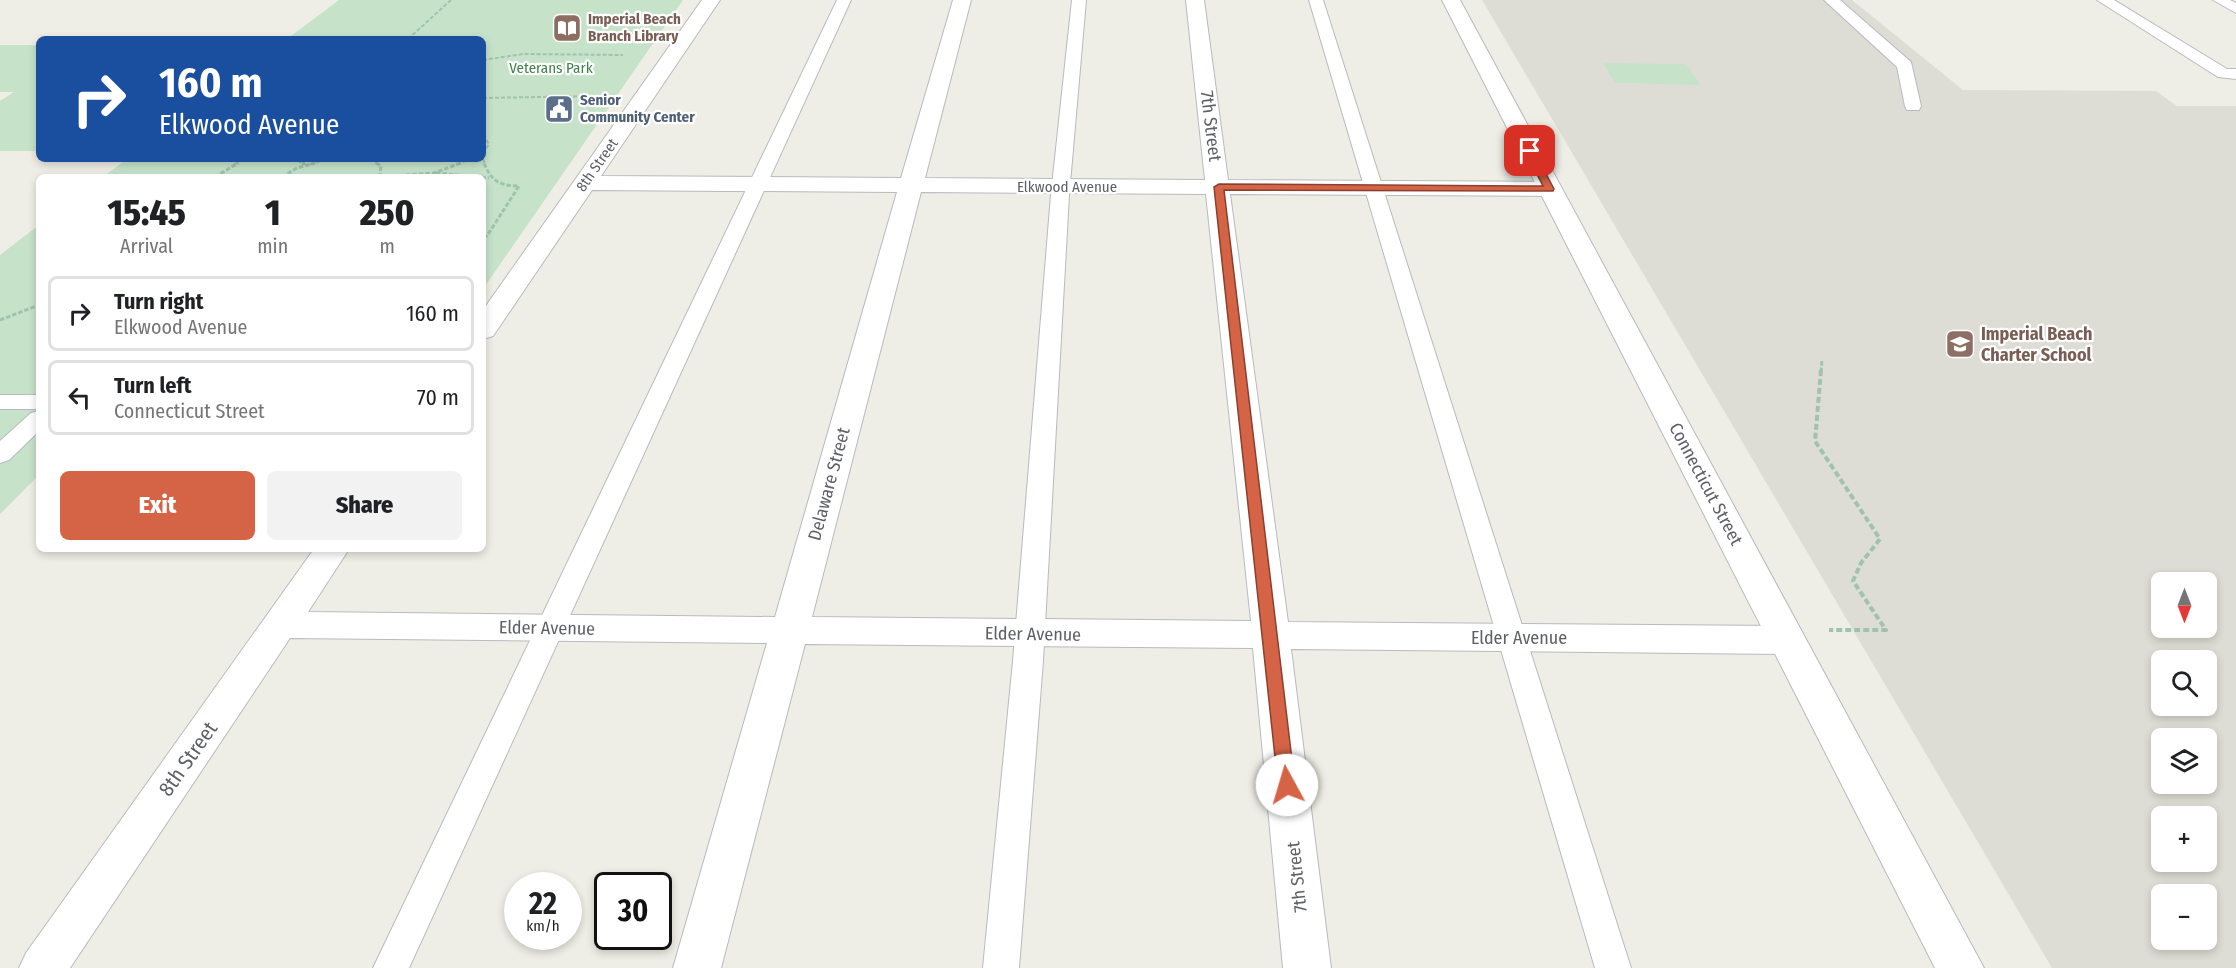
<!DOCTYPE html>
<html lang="en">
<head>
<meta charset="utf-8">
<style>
  :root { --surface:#fff; --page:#f2f2f2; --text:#202124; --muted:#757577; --line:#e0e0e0; --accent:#d56346 }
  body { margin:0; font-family:"Fira Sans Condensed",sans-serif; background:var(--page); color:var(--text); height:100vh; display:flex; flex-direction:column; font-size:22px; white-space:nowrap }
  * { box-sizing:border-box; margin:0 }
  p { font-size:20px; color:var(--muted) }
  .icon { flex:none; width:33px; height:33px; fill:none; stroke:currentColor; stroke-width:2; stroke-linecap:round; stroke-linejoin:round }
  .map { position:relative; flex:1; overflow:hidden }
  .drawer { position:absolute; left:36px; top:174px; width:450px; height:378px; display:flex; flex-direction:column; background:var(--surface); border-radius:9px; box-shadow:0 3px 9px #0003 }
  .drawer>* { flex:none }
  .top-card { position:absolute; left:36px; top:36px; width:450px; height:126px; border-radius:9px; box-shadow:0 3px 9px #0003; background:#1a4fa0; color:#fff; overflow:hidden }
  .needle { width:39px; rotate:180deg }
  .tools { position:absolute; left:2151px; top:572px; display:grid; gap:12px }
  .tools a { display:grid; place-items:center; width:66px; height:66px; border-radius:9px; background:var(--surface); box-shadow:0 3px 9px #0003; font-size:30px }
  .speed { position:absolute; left:504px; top:872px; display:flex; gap:12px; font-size:30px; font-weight:700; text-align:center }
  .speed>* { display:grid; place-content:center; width:78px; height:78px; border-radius:50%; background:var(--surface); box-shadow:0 3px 9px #0003; line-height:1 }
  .speed small { font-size:15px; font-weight:400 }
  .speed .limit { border:3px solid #111; border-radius:9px; background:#fff; color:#111 }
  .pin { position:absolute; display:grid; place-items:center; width:51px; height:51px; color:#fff; margin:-26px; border-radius:12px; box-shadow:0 3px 9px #0006 }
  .me { position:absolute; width:66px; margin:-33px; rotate:354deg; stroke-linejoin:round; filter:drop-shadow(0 0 4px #0008) }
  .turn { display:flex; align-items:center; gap:21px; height:126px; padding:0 24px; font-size:27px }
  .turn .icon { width:78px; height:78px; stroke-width:2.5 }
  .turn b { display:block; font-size:42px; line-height:51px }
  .eta { display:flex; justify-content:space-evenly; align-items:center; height:102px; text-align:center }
  .eta b { font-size:36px; font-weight:800; line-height:42px }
  .action { display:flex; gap:12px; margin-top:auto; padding:12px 24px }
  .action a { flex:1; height:69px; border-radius:9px; background:var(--accent); color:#fff; font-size:24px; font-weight:800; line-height:69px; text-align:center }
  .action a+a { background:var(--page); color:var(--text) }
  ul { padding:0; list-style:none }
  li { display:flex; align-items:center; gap:18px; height:75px; margin:0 12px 9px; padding:0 12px; border:3px solid var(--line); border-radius:9px }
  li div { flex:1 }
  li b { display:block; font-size:22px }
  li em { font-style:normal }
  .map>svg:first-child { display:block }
</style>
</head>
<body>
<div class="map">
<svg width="2236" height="968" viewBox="0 0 2236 968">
  <rect width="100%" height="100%" fill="#eeeee6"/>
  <path fill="#deddd5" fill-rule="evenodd" d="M 1482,0 L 1852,0 L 1963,90 L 2156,91 L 2177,106 L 2236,106 L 2236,968 L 2052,968 ZM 2162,582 L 2206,582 L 2206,627 L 2162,627 ZM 2162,660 L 2206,660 L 2206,705 L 2162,705 ZM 2162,738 L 2206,738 L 2206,783 L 2162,783 ZM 2162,816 L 2206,816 L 2206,861 L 2162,861 ZM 2162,894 L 2206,894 L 2206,939 L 2162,939 Z"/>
  <g fill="#c6e3ca">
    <path d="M 339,0 L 683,0 L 483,289 L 483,177 L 103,177 L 127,159 L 483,159 L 483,39 L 287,39 Z"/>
    <path d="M 0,45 L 39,45 L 39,151 L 0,151 L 0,101 L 14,92 L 0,92 Z"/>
    <path d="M 1603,63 L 1686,64 L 1701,85 L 1615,83 Z"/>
    <path d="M 39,225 L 39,475 L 0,514 L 0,255 Z"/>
  </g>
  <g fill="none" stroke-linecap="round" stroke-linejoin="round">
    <g stroke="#b8babe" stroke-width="2">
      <g id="lane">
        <path d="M 837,0 L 851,0 L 409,968 L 373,968 Z"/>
        <path d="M 1072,0 L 1086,0 L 1069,195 L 1043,661 L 1019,968 L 983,968 L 1013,661 L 1051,195 Z"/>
        <path d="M 1309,0 L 1323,0 L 1631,968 L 1595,968 Z"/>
        <path d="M 1824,0 L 1840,0 L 1911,62 L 1921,106 L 1919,110 L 1907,110 L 1905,106 L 1897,67 Z"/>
        <path d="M 2097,0 L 2114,0 L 2227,69 L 2236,69 L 2236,79 L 2218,77 Z"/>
        <path d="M 2213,0 L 2230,0 L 2236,3 L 2236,13 Z"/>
        <rect x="0" y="395" width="39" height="14"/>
        <path d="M 39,411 L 39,431 L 9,460 L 0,463 L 0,441 L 31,413 Z"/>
      </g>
    </g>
    <g stroke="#b8babe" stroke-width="2">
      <path id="street" d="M 702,0 L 720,0 L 601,176 L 901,178 L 953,0 L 971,0 L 925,178 L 1205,180 L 1186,0 L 1204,0 L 1228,180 L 1549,182 L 1558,184 L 1561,189 L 1558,194 L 1549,196 L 1230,194 L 1288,622 L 1786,626 L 1799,630 L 1805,640 L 1799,650 L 1786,654 L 1291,649 L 1331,968 L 1283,968 L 1253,648 L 805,644 L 721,968 L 673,968 L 767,643 L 290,638 L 70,968 L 19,968 L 26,953 L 314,549 L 349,549 L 308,612 L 775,617 L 897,192 L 592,190 L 493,336 L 483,339 L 483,310 ZM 921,192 L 1206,194 L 1251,621 L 812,617 Z"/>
    </g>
    <g stroke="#b8b9be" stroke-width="2">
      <path id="secondary" d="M 1442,0 L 1460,0 L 1984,968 L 1935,968 Z"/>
    </g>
    <g stroke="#a0c3ae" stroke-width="2" stroke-dasharray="4 2" stroke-linecap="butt">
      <path d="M 408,39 L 451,0"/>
      <path d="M 483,60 L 523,54 L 623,55"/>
      <path d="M 483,69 L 483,73"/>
      <path d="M 483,98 L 594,96"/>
      <path d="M 483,135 L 489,144 L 483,153"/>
      <path d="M 292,159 L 305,164"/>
      <path d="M 370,159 L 378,164"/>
      <path d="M 483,159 L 485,164"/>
      <path d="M 235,164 L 244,159"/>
      <path d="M 310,164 L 328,159"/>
      <path d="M 457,164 L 471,159"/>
    </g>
    <g stroke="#a0c3ae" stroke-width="3" stroke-dasharray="4.5 2" stroke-linecap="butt">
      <path d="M 302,163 L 305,164"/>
      <path d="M 376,163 L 381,166 L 380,176"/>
      <path d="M 436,173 L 489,178"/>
      <path d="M 215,177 L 238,163"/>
      <path d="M 282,177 L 297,168 L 315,163"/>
      <path d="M 380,177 L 434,173 L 461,163"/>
      <path d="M 483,236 L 487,236 L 519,186 C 500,186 491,181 484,163"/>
      <path d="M 0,320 L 39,305"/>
      <path d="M 1821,372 L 1822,360"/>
    </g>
    <path stroke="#a0c3ae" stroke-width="4" stroke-dasharray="6 3" stroke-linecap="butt" d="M 1821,370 L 1815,441 L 1880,539 L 1861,563 L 1853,581 L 1886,630 L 1829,630"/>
    <use href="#lane" fill="#fff" fill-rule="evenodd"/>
    <use href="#street" fill="#fff" fill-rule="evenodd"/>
    <use href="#secondary" fill="#fff" fill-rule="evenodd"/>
  </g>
  <path fill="#d56346" stroke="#8a402e" stroke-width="1.5" d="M 1530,148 L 1534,151 L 1554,189 L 1553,191 L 1224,190 L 1295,785 L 1293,790 L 1287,792 L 1280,790 L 1278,785 L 1214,187 L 1219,184 L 1543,186 L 1525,151 Z"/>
  <defs>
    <g id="library-square" transform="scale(1.5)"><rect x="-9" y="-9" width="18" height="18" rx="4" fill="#8d6e63" stroke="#fff"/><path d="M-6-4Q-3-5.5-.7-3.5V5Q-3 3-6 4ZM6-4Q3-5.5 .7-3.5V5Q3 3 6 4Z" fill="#fff"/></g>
    <g id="civic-square" transform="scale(1.5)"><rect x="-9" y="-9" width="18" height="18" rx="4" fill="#5c6f8a" stroke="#fff"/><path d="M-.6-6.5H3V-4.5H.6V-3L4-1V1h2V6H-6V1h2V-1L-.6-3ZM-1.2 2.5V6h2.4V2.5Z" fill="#fff"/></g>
    <g id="school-square" transform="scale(1.5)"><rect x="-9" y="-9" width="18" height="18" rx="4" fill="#8d6e63" stroke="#fff"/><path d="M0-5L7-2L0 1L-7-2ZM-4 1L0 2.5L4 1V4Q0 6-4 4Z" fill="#fff"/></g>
  </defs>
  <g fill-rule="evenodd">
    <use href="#library-square" x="567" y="28"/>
    <use href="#civic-square" x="559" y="109"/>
    <use href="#school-square" x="1960" y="344"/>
  </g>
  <g text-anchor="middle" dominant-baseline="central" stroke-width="4.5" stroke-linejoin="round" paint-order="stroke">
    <g font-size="15" font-weight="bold" fill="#785e54" stroke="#fff" text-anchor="start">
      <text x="588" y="19">Imperial Beach<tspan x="588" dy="17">Branch Library</tspan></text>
    </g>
    <g font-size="15" fill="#40824c" stroke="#fff">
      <text x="551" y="68">Veterans Park</text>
    </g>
    <g font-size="15" font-weight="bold" fill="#4e5e75" stroke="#fff" text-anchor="start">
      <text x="580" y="100">Senior<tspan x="580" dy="17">Community Center</tspan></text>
    </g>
    <g font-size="15" fill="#5e6065" stroke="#fff">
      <text transform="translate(597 165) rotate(-55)">8th Street</text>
      <text x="1067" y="187">Elkwood Avenue</text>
    </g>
    <g font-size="18" fill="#5e6065" stroke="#fff">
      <text transform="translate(1211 126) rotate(83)">7th Street</text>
      <text transform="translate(829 484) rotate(-75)">Delaware Street</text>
      <text transform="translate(1706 484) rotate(62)">Connecticut Street</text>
      <text transform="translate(547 628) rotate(1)">Elder Avenue</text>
      <text transform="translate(1033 634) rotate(1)">Elder Avenue</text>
      <text x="1519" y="638">Elder Avenue</text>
      <text transform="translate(1297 877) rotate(-96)">7th Street</text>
    </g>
    <g font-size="18" font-weight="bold" fill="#785e54" stroke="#fff" text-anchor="start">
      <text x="1981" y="334">Imperial Beach<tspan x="1981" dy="21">Charter School</tspan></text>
    </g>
    <g font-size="21" fill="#5e6065" stroke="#fff">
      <text transform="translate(188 759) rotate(-55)">8th Street</text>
    </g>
  </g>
</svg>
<div class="tools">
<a><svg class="needle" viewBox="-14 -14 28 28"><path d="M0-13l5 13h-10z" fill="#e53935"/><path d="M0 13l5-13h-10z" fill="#757577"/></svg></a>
<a><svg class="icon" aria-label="search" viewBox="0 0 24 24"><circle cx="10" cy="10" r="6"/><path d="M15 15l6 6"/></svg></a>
<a><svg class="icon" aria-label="layers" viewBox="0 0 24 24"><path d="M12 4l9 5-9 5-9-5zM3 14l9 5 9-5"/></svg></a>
<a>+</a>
<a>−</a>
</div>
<div class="speed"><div>22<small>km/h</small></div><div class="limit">30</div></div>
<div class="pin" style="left:1530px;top:151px;background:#d93025"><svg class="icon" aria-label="arrive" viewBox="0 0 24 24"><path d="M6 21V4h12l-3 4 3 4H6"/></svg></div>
<svg class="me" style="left:1287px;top:785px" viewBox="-20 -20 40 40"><circle r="19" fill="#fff"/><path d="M0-13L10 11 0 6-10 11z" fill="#d56346"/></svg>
<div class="top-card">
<div class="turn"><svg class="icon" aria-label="right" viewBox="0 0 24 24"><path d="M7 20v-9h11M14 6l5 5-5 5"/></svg><div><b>160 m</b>Elkwood Avenue</div></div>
</div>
<section class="drawer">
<div class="eta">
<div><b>15:45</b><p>Arrival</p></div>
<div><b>1</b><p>min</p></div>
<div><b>250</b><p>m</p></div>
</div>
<ul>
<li><svg class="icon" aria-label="right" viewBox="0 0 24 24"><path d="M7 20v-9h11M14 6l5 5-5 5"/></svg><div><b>Turn right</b><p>Elkwood Avenue</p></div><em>160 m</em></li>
<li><svg class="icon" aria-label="left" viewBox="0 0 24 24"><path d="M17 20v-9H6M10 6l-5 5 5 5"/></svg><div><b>Turn left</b><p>Connecticut Street</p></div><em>70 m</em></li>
</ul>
<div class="action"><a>Exit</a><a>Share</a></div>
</section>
</div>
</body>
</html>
